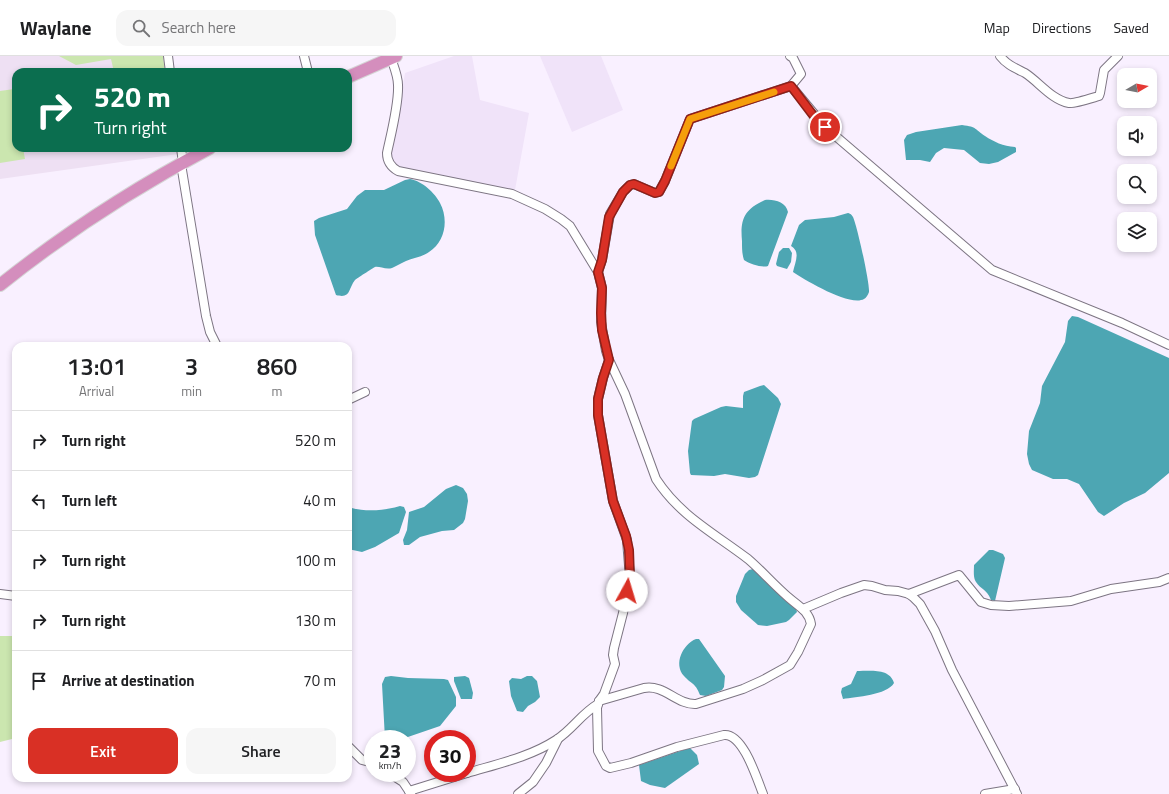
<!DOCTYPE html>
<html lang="en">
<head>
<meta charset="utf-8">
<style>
  :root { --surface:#fff; --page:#f6f6f6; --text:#202124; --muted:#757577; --line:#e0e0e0; --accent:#d93025 }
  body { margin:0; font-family:"Titillium Web",sans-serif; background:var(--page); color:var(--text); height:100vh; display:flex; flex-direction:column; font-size:15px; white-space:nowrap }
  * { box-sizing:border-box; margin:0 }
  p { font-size:13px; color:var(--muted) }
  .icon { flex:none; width:22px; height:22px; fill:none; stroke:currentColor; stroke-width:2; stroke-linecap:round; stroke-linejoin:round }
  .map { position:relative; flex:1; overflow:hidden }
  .details { position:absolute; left:12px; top:286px; width:340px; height:440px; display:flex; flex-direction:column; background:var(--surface); border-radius:12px; box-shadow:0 2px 6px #0003 }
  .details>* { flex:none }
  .banner { position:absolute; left:12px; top:12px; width:340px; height:84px; border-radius:12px; box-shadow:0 2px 6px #0003; background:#0b6e4f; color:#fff; overflow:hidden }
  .needle { width:26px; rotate:80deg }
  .buttons { position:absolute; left:1117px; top:12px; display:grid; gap:8px }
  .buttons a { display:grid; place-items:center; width:40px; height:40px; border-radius:8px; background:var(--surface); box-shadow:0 2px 6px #0003; font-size:20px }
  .speed { position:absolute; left:364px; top:674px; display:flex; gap:8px; font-size:20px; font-weight:700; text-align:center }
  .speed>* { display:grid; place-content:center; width:52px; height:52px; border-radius:50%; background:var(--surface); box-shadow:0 2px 6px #0003; line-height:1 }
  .speed small { font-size:10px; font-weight:400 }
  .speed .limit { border:6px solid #d22; background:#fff; color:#111 }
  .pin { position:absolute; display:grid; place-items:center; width:34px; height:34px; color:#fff; margin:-17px; border:2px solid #fff; border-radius:50%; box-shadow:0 1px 4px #0007 }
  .me { position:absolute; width:44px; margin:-22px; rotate:6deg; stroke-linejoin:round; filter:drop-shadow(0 0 3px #0008) }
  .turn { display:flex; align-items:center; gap:14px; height:84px; padding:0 16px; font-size:18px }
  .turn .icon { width:52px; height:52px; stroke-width:2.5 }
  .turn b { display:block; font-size:28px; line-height:34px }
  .eta { display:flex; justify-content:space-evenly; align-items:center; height:68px; text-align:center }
  .eta b { font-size:24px; font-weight:600; line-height:28px }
  .cta { display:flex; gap:8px; margin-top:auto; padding:8px 16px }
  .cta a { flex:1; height:46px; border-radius:12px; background:var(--accent); color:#fff; font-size:16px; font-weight:600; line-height:46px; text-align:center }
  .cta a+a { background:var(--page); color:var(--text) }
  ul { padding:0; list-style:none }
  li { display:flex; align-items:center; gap:12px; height:60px; padding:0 16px; border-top:1px solid var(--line) }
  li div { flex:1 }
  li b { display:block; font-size:15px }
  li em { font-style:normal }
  header { display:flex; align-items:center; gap:24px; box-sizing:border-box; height:56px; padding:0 20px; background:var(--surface); border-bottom:1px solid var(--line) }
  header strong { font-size:19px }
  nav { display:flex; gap:22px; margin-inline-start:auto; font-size:14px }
  .search { width:280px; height:36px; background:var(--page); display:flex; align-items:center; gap:10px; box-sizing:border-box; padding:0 14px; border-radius:12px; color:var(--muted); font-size:15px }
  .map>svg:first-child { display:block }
</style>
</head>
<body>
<header>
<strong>Waylane</strong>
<div class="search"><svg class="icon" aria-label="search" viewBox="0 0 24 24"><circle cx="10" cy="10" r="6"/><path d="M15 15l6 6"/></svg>Search here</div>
<nav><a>Map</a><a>Directions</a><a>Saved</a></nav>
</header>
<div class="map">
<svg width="1169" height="738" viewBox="0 0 1169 738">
  <rect width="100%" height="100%" fill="#f9f0ff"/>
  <g fill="#f0e3f9">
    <path d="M 454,0 L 472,0 L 480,44 L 529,57 L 515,134 L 396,112 L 390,103 L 405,17 Z"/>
    <path d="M 540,0 L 601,0 L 623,54 L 572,76 Z"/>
  </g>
  <path fill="#eee0f3" d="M 0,0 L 165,0 L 167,16 L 16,16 L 16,92 L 177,92 L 178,98 L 0,123 Z"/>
  <g fill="#cbe6af">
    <path d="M 59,0 L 163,0 L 165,16 L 114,16 L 111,3 L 76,9 Z"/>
    <path d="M 14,33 L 16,46 L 16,92 L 23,92 L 25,103 L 0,107 L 0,35 Z"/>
    <path d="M 0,580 L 16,580 L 16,682 L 0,686 Z"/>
  </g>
  <g fill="#4da6b3">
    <path d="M 962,69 C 978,71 974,73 985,80 C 994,86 1003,90 1015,91 L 1016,92 L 1016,96 L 998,106 L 989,108 L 980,107 L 964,94 L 944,92 L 936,97 L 930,106 L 920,104 L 906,104 L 904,84 L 907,79 L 916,76 Z"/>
    <path d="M 410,123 C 422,125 435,137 440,147 C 449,164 445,186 429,196 C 422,201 413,202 406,205 C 401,207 397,210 392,212 C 386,214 379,210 375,211 C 373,212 356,223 355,224 C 348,233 351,243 336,239 L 315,179 L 314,165 L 319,162 L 347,153 L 357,140 L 365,134 L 384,134 L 405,124 Z"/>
    <path d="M 765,144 C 774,143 786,146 788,156 L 768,210 C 762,212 750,208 744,204 C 742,198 742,192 742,185 C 740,164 744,153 765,144 Z"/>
    <path d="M 848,157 C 851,158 851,158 853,161 C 857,169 870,228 869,236 C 868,239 866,242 864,243 C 850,251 805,224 793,216 C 795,206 801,196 791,190 L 799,169 L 805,164 L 834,161 Z"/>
    <path d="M 783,192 L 789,192 L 792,197 L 791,206 L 787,213 L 777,210 L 776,208 L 779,196 Z"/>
    <path d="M 1072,260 L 1078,261 L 1169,302 L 1169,417 L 1145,437 L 1124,447 L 1104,460 L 1098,456 L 1079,428 L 1067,423 L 1053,423 L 1032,414 L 1029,408 L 1027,398 L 1029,375 L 1040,347 L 1042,330 L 1065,286 L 1068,265 Z"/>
    <path d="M 764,329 L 778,342 L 781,348 L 758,419 L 755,421 L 749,422 L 725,418 L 714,420 L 691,419 L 690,417 L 688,395 L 692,365 L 694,363 L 721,351 L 726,350 L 743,352 L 743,340 L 744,336 L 760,330 Z"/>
    <path d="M 456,429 L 463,432 L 467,438 L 468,445 L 465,463 L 463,467 L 454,474 L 442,475 L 420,481 L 409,489 L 404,489 L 403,484 L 407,474 L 409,456 L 424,451 L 446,433 Z"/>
    <path d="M 400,450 L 404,451 L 406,456 L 399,477 L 375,491 L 362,496 L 348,493 L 348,451 C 364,456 383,455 400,450 Z"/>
    <path d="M 989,494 L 993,494 L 1003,498 L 1005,502 L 995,545 L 991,544 C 986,532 981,534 976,526 C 973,522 974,514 974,509 Z"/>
    <path d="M 753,513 L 796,553 L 797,556 L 789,564 L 786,566 L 767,570 L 758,569 L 741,554 L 736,546 L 736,540 L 745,518 L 749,514 Z"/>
    <path d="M 696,583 L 699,583 L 725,620 L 724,631 L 722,634 L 706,640 L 700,639 C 695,626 692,629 684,620 C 673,608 683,588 696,583 Z"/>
    <path d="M 857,615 C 870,615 890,612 894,627 C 887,639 856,641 843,643 L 841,636 L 842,632 L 851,628 Z"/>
    <path d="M 391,620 L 408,622 L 444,623 L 448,624 L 456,641 L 456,650 L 440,670 L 402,683 L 385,683 L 382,628 L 385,621 Z"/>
    <path d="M 465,620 L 469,622 L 473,637 L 472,643 L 461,643 L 454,625 L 454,621 Z"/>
    <path d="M 527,620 L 532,620 L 537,625 L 540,641 L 535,646 L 528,650 L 523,656 L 517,655 L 511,640 L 509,625 L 512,622 L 521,623 Z"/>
    <path d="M 690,692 L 697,699 L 699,708 L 665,732 L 650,729 L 641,725 L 639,709 L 686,693 Z"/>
  </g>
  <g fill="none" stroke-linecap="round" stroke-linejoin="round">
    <g stroke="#7d7583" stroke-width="10">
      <g id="minor">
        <path d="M 168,0 L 170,16"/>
        <path d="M 304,0 L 308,16"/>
        <path d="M 1000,0 C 1007,9 1015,12 1025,17 C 1039,26 1052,44 1069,47 C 1074,48 1092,42 1099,40 L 1100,37 L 1104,14 L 1118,0"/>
        <path d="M 391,2 C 394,11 398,20 398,29 C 399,48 391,78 387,97 C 387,105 391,111 398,115 L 512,138 L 545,153 L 561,163 L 570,170 L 598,216 L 602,232 L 601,266 L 606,295 L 609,304 L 625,338 L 656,423 C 680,460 714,477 748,503 C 762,515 774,529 788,541 C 798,550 809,555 811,568 L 798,596 L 790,609 L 763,624 L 743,633 L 696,648 C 677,649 664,628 644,632 L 599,645"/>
        <path d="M 791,30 L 825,71 L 992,214 L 1122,267 L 1169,289"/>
        <path d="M 181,92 L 183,107"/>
        <path d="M 181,108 L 206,260 L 210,276 L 217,290"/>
        <path d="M 598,216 L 602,204 L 610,158 L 623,136 L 630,129 L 634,128 L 655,137 L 659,136 L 665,125 L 690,63 L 791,30 L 801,18 L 793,2 L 790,0"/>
        <path d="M 609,304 L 603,322 L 598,343 L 598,359 L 613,445 L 627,484 L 630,522 L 623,557 L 614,592 L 613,599 L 615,608 L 604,638 L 599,645 L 597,652 L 598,695 L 606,710 L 610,712 L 631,707 L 677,691 L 724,679 C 743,677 757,723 763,738"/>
        <path d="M 348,344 L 365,336"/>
        <path d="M 0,538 L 16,540"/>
        <path d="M 909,538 L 959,519 L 981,546 L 991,549 L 1009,550 L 1071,545 L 1111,533 L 1159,526 L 1169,522"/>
        <path d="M 803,553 L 841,537 L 864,529 L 872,530 L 885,534 L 898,535 L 909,538 L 913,541 L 920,548 L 935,575 L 952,614 L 1017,738"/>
        <path d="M 348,690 L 362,704 L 373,707"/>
        <path d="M 389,717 L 403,726 L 411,738"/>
        <path d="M 467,717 C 497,708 530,701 556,684 C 572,674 581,658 598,648"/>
        <path d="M 409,735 L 467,717"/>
        <path d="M 518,738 L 533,726 L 546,707 L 558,683"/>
        <path d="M 985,738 L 1015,733"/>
      </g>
    </g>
    <g stroke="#d5d4d5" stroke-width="14">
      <g id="highway">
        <path d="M 348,21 L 396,0"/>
        <path d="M 0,229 C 65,177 136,131 210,92"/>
      </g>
    </g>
    <use href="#minor" stroke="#fff" stroke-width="8"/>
    <use href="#highway" stroke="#d48ebd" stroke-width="12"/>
  </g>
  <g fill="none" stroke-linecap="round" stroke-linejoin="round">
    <g stroke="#8d1f18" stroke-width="10">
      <path id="route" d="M 627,535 L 630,522 L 629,494 L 626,480 L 613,445 L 598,359 L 598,343 L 603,322 L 609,304 L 602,274 L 601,257 L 602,232 L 598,216 L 602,204 L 609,161 L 623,136 L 630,129 L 634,128 L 655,137 L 659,136 L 665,125 L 690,63 L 791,30 L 813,59 L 825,71"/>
    </g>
    <use href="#route" stroke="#d93025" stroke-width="7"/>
    <path stroke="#f59e0b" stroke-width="7" d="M 671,110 L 690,63 L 774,36"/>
  </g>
</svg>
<div class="buttons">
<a><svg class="needle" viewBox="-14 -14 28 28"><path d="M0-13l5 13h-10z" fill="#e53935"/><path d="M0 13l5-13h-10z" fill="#757577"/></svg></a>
<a><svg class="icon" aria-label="sound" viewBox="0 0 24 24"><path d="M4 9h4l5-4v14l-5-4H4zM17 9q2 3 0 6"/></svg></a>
<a><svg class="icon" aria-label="search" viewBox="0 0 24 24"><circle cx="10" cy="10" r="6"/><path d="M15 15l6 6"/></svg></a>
<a><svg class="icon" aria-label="layers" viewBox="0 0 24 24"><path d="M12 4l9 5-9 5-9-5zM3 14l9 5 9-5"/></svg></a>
</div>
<div class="speed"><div>23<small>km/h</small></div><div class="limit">30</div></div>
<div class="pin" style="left:825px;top:71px;background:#d93025"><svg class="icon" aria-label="arrive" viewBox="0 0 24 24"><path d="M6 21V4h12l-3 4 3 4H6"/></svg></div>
<svg class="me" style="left:627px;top:535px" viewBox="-20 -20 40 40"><circle r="19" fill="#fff"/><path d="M0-13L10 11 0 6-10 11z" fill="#d93025"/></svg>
<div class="banner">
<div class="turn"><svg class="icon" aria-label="right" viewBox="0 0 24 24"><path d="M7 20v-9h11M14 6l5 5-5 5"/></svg><div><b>520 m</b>Turn right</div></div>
</div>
<section class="details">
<div class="eta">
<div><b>13:01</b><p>Arrival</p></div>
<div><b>3</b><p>min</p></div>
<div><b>860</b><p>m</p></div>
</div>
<ul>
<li><svg class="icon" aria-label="right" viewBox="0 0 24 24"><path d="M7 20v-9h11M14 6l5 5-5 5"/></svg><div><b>Turn right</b></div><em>520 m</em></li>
<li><svg class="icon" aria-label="left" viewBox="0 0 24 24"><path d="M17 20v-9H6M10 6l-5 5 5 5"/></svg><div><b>Turn left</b></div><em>40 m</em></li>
<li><svg class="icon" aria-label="right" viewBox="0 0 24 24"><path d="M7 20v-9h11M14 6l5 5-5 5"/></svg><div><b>Turn right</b></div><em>100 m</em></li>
<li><svg class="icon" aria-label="right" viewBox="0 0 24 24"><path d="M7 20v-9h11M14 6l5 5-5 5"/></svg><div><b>Turn right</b></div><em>130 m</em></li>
<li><svg class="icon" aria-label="arrive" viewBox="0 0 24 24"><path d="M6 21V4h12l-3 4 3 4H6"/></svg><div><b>Arrive at destination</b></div><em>70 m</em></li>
</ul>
<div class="cta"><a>Exit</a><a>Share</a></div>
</section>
</div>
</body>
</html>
